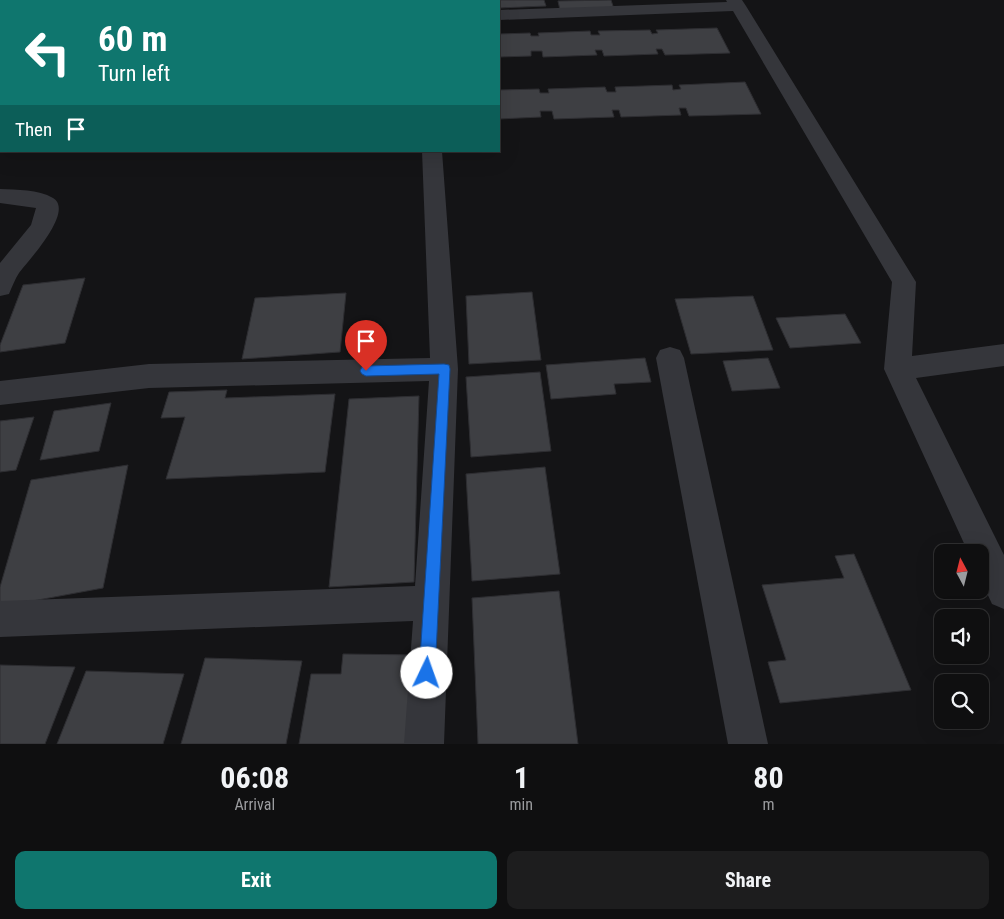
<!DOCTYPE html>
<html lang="en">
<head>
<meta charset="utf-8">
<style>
  :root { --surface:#0f0f10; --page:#1d1d1e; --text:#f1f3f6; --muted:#9b9c9f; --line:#2f2f30; --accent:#0f766e }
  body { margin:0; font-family:"Roboto Condensed",sans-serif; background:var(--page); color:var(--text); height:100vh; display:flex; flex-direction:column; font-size:19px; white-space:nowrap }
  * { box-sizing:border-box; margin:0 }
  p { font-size:16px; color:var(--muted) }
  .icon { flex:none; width:28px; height:28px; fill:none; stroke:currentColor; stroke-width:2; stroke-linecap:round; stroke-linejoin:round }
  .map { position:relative; height:744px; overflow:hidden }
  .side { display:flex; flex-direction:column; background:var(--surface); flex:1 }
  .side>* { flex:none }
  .top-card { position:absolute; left:0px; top:0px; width:500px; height:152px; box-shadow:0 5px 20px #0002,0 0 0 1px var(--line); background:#0f766e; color:#fff; overflow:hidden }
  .needle { width:32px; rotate:353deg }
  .controls { position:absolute; left:934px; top:544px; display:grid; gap:10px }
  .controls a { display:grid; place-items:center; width:55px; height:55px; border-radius:10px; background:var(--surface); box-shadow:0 5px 20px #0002,0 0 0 1px var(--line); font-size:25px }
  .pin { position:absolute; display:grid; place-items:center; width:42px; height:42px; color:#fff; margin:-51px -21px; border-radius:50% 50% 50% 0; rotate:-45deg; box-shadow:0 0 5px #0007 }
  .pin .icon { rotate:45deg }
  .me { position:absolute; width:55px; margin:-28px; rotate:3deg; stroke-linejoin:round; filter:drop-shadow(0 0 4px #0008) }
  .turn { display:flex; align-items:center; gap:18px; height:105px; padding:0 15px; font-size:22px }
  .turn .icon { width:65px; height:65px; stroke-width:2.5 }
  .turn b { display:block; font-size:35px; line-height:42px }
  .then { display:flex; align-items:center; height:48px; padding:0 15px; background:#0003; gap:10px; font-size:19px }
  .eta { display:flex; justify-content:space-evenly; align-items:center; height:85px; text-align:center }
  .eta b { font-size:30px; font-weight:700; line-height:35px }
  .cta { display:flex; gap:10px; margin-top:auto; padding:10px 15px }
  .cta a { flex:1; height:58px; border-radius:10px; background:var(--accent); color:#fff; font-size:20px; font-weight:700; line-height:58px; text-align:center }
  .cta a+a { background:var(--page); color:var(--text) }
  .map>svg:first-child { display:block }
</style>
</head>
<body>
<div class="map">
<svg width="1004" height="744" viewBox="0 0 1004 744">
  <rect width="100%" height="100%" fill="#141416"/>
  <g fill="#3e3f43" stroke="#2e2e32">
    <rect x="443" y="0" width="50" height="1"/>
    <path d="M 498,0 L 544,0 L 546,6 L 499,8 Z"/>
    <path d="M 611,0 L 614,9 L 560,10 L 558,1 Z"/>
    <path d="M 717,28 L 730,53 L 665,55 L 662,49 L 656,49 L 658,54 L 604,56 L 602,50 L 595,50 L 597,55 L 543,57 L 542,51 L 531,51 L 531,56 L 499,57 L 499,34 L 530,33 L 531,36 L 539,36 L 538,33 L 590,31 L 591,35 L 600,35 L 598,31 L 650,30 L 652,34 L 658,33 L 656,30 Z"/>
    <path d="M 745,82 L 761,114 L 689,116 L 686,108 L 679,108 L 681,115 L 621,117 L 619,110 L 612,110 L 614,117 L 554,119 L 552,111 L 540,111 L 541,117 L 499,119 L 499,90 L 539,89 L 540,93 L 549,93 L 548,89 L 605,87 L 607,92 L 616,92 L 615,87 L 672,85 L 673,90 L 681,89 L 679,85 Z"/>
    <path d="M 85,278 L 65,343 L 0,352 L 0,345 L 23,285 Z"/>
    <path d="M 532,292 L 541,360 L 469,364 L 466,296 Z"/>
    <path d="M 346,293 L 340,352 L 242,359 L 255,298 Z"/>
    <path d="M 753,296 L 773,350 L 691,354 L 675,299 Z"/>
    <path d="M 845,314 L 861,343 L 790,348 L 776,318 Z"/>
    <path d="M 645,358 L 651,382 L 614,384 L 616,394 L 551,399 L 546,365 Z"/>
    <path d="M 768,358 L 780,388 L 732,391 L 723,361 Z"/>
    <path d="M 540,372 L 551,451 L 471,457 L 466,377 Z"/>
    <path d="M 227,390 L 225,398 L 335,394 L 325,472 L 166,479 L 185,417 L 161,418 L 169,392 Z"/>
    <path d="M 419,396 L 414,582 L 329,587 L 349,399 Z"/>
    <path d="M 111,403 L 99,451 L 40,460 L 54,411 Z"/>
    <path d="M 34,417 L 16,470 L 0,472 L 0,421 Z"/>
    <path d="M 128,465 L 103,588 L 0,607 L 0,587 L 31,480 Z"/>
    <path d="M 545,467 L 560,574 L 472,581 L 466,474 Z"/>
    <path d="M 854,554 L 911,690 L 780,703 L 768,662 L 786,660 L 762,585 L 844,578 L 835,556 Z"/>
    <path d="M 559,591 L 578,744 L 478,744 L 472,598 Z"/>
    <path d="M 343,654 L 418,655 L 411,744 L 299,744 L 311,674 L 341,674 Z"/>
    <path d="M 205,658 L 302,661 L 286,744 L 181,744 Z"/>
    <path d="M 0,665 L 75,667 L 45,744 L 0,744 Z"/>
    <path d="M 86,671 L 184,674 L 163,744 L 57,744 Z"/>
  </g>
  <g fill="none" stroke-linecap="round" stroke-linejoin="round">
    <g fill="#35363b" fill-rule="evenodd">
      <path d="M 85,0 L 201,0 L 84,1 Z"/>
      <rect x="422" y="0" width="16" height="1"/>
      <path d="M 726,0 L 742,0 L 746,6 L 916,282 L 912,356 L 1004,344 L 1004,366 L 916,378 L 1004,555 L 1004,609 L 992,604 L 980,578 L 980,552 L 968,552 L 884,369 L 892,282 L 733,11 L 499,20 L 499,10 L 727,2 Z"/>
      <path d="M 422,151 L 442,151 L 458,369 L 444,744 L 404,744 L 413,621 L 0,637 L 0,601 L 415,586 L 429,381 L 149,388 L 0,405 L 0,381 L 149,364 L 430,358 Z"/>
      <path d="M 0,189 C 17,190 38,189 53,198 C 75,211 28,261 19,273 C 15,279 12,287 9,294 L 0,296 L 0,263 L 31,225 L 36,208 L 0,203 Z"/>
      <path d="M 670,347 L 680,350 L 684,358 L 768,744 L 728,744 L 656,358 L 660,350 Z"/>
    </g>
  </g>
  <path fill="#1a73e8" stroke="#114b97" d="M 444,364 L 449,365 L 450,369 L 435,673 L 432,679 L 427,681 L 422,679 L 419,673 L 439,374 L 366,376 L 362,374 L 360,371 L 362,367 L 366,366 Z"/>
</svg>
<div class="controls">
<a><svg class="needle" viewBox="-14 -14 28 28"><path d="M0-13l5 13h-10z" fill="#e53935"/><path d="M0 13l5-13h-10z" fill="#9b9c9f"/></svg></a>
<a><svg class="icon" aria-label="sound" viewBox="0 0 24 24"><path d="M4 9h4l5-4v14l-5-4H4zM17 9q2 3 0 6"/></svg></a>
<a><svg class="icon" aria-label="search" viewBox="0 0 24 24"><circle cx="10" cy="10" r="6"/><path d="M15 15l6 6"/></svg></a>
</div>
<div class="pin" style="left:366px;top:371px;background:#d93025"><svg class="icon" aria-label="arrive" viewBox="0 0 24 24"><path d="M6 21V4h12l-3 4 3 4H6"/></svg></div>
<svg class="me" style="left:427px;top:673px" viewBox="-20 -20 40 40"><circle r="19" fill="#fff"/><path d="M0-13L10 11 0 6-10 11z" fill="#1a73e8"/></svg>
<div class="top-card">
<div class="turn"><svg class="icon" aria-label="left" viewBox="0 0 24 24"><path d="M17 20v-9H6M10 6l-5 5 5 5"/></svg><div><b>60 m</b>Turn left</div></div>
<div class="then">Then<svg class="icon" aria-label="arrive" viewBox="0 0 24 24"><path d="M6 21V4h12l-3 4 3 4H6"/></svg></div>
</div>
</div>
<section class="side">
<div class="eta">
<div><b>06:08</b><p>Arrival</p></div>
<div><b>1</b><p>min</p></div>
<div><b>80</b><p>m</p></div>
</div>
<div class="cta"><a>Exit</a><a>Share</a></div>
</section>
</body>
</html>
